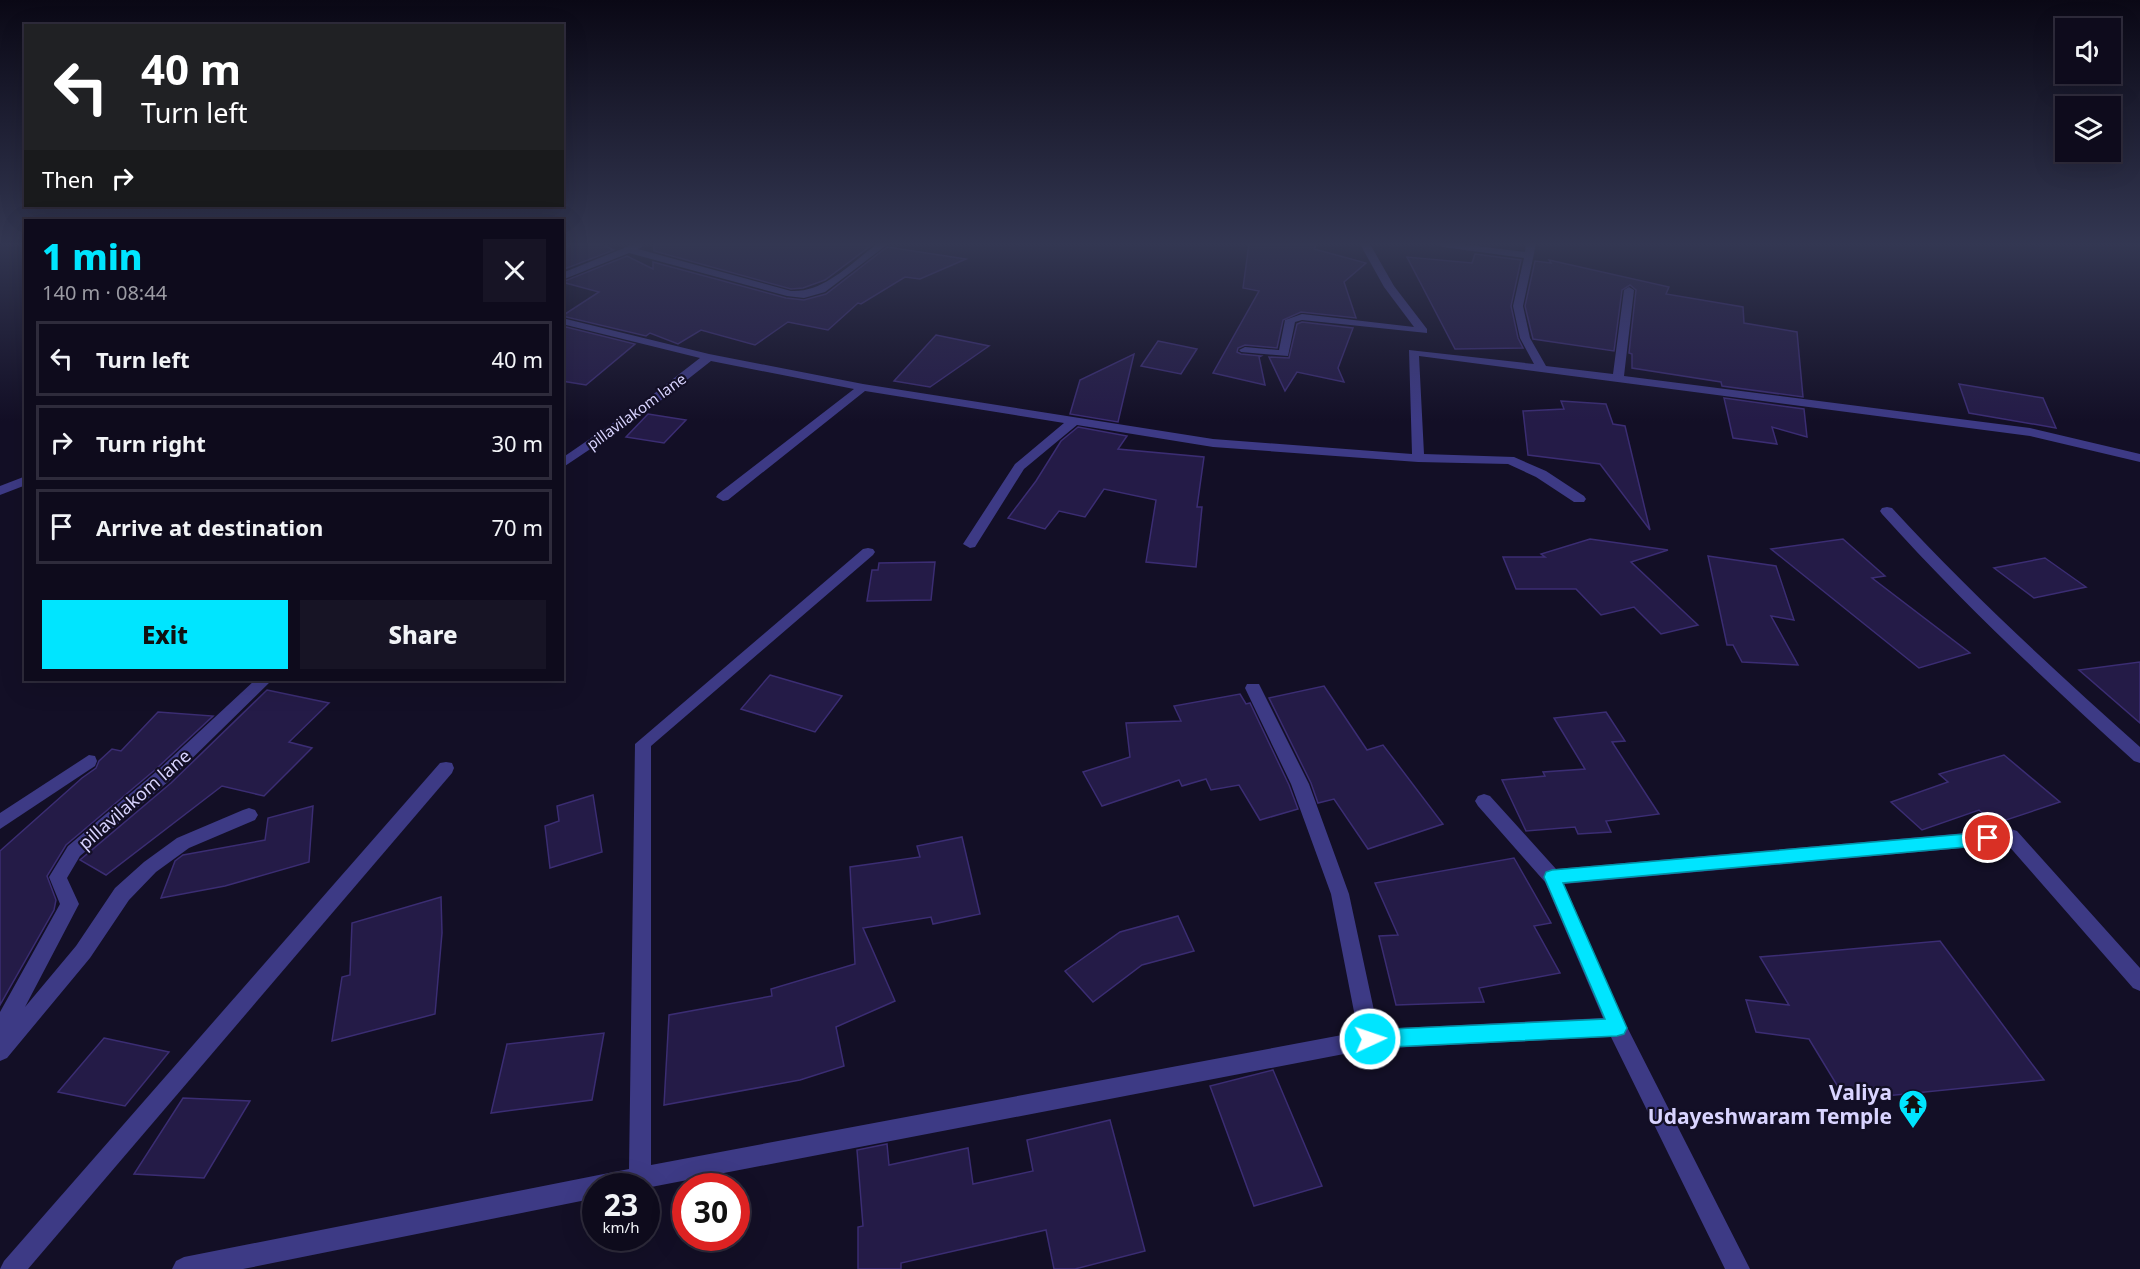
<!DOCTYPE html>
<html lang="en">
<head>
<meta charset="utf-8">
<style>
  :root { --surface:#0e0b1c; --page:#171425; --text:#f1f3f6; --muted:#9b9ba3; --line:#2e2b3b; --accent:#00e5ff }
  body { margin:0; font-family:"Noto Sans",sans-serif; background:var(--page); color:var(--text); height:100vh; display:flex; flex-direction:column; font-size:22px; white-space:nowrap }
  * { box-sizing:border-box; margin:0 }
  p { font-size:20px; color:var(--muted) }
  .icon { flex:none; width:33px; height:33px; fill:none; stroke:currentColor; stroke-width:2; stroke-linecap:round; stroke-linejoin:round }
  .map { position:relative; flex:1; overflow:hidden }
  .details { position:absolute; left:24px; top:219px; width:540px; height:462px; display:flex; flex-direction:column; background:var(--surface); border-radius:0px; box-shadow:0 6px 24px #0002,0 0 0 2px var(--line) }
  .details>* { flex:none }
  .guide { position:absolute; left:24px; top:24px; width:540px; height:183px; border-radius:0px; box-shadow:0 6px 24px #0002,0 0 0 2px var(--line); background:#202124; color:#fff; overflow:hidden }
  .controls { position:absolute; left:2055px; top:18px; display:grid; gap:12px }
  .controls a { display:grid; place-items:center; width:66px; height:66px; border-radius:0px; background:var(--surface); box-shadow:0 6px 24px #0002,0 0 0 2px var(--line); font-size:30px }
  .speed { position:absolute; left:582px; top:1173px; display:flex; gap:12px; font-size:30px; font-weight:700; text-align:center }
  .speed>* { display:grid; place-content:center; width:78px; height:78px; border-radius:50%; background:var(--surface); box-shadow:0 6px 24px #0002,0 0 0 2px var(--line); line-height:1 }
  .speed small { font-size:15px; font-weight:400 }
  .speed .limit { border:9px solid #d22; background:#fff; color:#111 }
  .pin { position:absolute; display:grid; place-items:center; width:51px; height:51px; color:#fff; margin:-26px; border:3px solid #fff; border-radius:50%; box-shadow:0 2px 6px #0007 }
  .me { position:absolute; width:66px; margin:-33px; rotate:87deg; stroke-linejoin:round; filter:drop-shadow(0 0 4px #0008) }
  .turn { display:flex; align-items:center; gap:21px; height:126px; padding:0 18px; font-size:27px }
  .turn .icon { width:78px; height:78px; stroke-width:2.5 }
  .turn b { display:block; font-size:42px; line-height:51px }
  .then { display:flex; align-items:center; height:57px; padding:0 18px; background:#0003; gap:12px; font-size:22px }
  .round { display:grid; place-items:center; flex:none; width:63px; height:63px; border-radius:0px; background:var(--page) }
  .summary { display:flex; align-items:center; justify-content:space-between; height:102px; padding:0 18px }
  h1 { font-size:36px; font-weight:800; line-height:45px; color:var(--accent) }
  .action { display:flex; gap:12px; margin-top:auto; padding:12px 18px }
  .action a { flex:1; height:69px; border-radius:0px; background:var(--accent); color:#111; font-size:24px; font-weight:800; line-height:69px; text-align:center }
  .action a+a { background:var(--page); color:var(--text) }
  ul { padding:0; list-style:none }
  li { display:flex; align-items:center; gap:18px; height:75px; margin:0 12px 9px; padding:0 6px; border:3px solid var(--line); border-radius:0px }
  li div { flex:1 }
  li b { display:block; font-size:22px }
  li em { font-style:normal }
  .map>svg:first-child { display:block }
</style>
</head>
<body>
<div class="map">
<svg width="2140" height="1269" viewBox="0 0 2140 1269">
  <rect width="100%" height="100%" fill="#130f26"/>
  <g fill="#241b47" stroke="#3b2d73" stroke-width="1.5">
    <path d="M 576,244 L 601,244 L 614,250 L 562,270 L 562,249 Z"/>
    <path d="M 654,244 L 861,244 L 872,245 L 825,280 L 803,288 L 791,289 L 654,251 Z"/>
    <path d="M 1249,244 L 1317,244 L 1314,249 L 1366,263 L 1344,282 L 1356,318 L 1301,312 L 1283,320 L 1277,348 L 1245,345 L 1238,348 L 1237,352 L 1241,354 L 1261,356 L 1259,357 L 1265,385 L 1213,373 L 1259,291 L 1243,288 Z"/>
    <path d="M 887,247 L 966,259 L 920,279 L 905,277 L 861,304 L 858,303 L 828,330 L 788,322 L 755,345 L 701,330 L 678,344 L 650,333 L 646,336 L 562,316 L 599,292 L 562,282 L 627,256 L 653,269 L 653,262 L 786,298 L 804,300 L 826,294 Z"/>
    <path d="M 1475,254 L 1521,260 L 1511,306 L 1518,338 L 1523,348 L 1455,349 L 1407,257 L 1472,263 Z"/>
    <path d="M 1549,260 L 1669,287 L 1666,294 L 1743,307 L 1744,323 L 1797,332 L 1803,397 L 1722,386 L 1721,382 L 1632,368 L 1632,354 L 1629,353 L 1636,290 L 1630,285 L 1622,290 L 1614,351 L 1533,339 L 1525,306 L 1535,261 L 1551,263 Z"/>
    <path d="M 1302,322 L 1353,328 L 1338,368 L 1344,382 L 1297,372 L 1285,391 L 1269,357 L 1289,358 L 1297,324 Z"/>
    <path d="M 562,326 L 635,344 L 586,385 L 562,381 Z"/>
    <path d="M 936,335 L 989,346 L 930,387 L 894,381 Z"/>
    <path d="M 1158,341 L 1197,349 L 1181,374 L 1141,366 Z"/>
    <path d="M 1134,354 L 1118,422 L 1070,414 L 1080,380 Z"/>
    <path d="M 1959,384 L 2043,398 L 2056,428 L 1969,413 Z"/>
    <path d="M 1724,398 L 1804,409 L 1807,437 L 1772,427 L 1777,444 L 1733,438 Z"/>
    <path d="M 1561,401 L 1606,404 L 1613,424 L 1625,426 L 1650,530 L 1600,464 L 1528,455 L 1523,411 L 1564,409 Z"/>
    <path d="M 648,414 L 686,420 L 664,443 L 626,437 Z"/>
    <path d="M 1078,427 L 1127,436 L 1118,449 L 1204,457 L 1197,507 L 1202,507 L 1196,567 L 1146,562 L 1156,500 L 1104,489 L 1085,517 L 1059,511 L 1045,529 L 1008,518 L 1036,481 L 1061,441 Z"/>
    <path d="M 1590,539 L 1668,550 L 1631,562 L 1698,625 L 1661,634 L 1634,607 L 1601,615 L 1576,589 L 1516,589 L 1503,557 L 1545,557 L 1541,554 Z"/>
    <path d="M 1843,539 L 1885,576 L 1872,578 L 1970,653 L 1919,668 L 1771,549 Z"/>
    <path d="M 1708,556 L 1776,566 L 1794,620 L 1771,616 L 1798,665 L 1742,662 L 1733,645 L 1727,645 Z"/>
    <path d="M 2045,558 L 2086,587 L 2034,598 L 1994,568 Z"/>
    <path d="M 935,562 L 931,600 L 867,601 L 872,570 L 878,570 L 879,563 Z"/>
    <path d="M 2140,662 L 2140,723 L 2079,670 Z"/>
    <path d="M 770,675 L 842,696 L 815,732 L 741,709 Z"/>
    <path d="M 1324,686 L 1367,750 L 1383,745 L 1443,824 L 1368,849 L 1334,799 L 1318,803 L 1311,783 L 1269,698 Z"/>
    <path d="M 267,690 L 329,703 L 289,742 L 312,748 L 264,796 L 222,786 L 106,875 L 80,860 L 171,783 Z"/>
    <path d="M 1240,694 L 1246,704 L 1250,703 L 1289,785 L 1298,809 L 1260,820 L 1239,785 L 1211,790 L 1206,779 L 1182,786 L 1179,780 L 1102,806 L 1083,772 L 1130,757 L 1126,723 L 1181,721 L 1174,706 Z"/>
    <path d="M 158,712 L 213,716 L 156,769 L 66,845 L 47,876 L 56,900 L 54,910 L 0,1005 L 0,851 L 82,778 L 96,768 L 99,761 L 112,749 L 121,751 Z"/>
    <path d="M 1606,712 L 1625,741 L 1612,742 L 1659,814 L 1606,821 L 1611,832 L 1578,834 L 1575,827 L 1526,831 L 1502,780 L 1545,776 L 1543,772 L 1585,769 L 1554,718 Z"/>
    <path d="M 2004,755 L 2060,802 L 1994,824 L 1979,810 L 1922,830 L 1891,802 L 1948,782 L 1939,774 Z"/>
    <path d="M 593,795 L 602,852 L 550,868 L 545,826 L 559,821 L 557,806 Z"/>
    <path d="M 313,806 L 309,862 L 225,886 L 161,898 L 175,861 L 183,855 L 265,840 L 268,818 Z"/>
    <path d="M 962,837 L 980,914 L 933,924 L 931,917 L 863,928 L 895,1001 L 836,1027 L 844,1066 L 800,1080 L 664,1105 L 669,1015 L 772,996 L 771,989 L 855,964 L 850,867 L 920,857 L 917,846 Z"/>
    <path d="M 1514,858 L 1551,923 L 1534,926 L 1560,973 L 1479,988 L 1484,1002 L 1396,1005 L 1379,936 L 1398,935 L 1375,883 Z"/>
    <path d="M 441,897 L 442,933 L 435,1014 L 332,1041 L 342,977 L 350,975 L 352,923 Z"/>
    <path d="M 1178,916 L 1194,951 L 1142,965 L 1093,1002 L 1065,971 L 1120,932 Z"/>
    <path d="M 1940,941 L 2044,1080 L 1846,1100 L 1809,1039 L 1756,1032 L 1746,1000 L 1789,1005 L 1760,957 Z"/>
    <path d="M 604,1033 L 592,1100 L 491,1113 L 507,1044 Z"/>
    <path d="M 104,1038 L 169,1052 L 125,1106 L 58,1092 Z"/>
    <path d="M 1273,1070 L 1322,1186 L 1254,1206 L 1210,1086 Z"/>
    <path d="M 183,1098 L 250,1101 L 204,1178 L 134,1174 Z"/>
    <path d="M 1110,1120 L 1145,1251 L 1075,1269 L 1054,1269 L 1046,1230 L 901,1263 L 901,1269 L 858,1269 L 858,1227 L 863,1226 L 857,1150 L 887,1144 L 889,1165 L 968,1148 L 973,1184 L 1033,1171 L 1027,1140 Z"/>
  </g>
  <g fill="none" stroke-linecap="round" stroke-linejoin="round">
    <g fill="#3d3a85" fill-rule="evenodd">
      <path d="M 634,244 L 643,244 L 642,247 L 638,249 L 791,291 C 824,293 852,262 877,244 L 888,244 L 825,292 L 804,298 L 787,296 L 629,253 L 562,280 L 562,273 Z"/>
      <path d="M 1360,244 L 1370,244 L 1394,286 L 1427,329 L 1427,333 L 1302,320 L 1295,322 L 1288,356 L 1241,352 L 1239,350 L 1245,347 L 1279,350 L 1285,320 L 1302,314 L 1414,327 L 1384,287 Z"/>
      <path d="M 1438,244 L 1461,244 L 1525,252 L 1526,244 L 1536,244 L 1523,306 L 1530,338 L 1546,366 L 1613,374 L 1624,290 L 1629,287 L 1634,290 L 1624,376 L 2030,428 L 2140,454 L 2140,462 L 2030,436 L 1419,356 L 1424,454 L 1514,457 L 1546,471 L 1584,496 L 1586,499 L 1584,502 L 1574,502 L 1536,477 L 1508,464 L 1418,462 L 1213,447 L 1077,425 L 1024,469 L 975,547 L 970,548 L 963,544 L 1015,464 L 1064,423 L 865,391 L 728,500 L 723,501 L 716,497 L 718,494 L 854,389 L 711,361 L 650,409 L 562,468 L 562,458 L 642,403 L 700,358 L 562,324 L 562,318 L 709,354 L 863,384 L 1213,439 L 1412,454 L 1409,350 L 1534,364 L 1520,338 L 1513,306 L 1524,258 L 1443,247 Z"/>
      <path d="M 26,476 L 26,485 L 0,495 L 0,486 Z"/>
      <path d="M 1887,507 L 1892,508 C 1970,593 2054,670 2140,747 L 2140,763 L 2134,761 C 2047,682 1961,602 1882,514 L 1880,511 L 1882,508 Z"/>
      <path d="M 868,548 L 873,549 L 875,552 L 873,555 L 651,746 L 651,1165 L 1358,1032 L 1331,894 L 1291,784 L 1245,688 L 1247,684 L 1259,684 L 1309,784 L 1349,894 L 1378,1029 L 1603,1018 L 1545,882 L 1478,806 L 1475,801 L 1478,796 L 1484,794 L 1490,796 L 1556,869 L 2011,829 L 2017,831 L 2140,968 L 2140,991 L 2133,988 L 2007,844 L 1564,884 L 1624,1021 L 1750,1269 L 1725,1269 L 1611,1037 L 1370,1049 L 646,1188 L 646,1186 L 596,1186 L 596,1198 L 243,1269 L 172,1269 L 176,1261 L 184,1257 L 629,1169 L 635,744 L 863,549 Z"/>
      <path d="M 255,680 L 272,680 L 169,781 L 80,856 L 67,878 L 79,904 L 25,1007 L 76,946 L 115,888 L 144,862 L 177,838 L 243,810 L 249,808 L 255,810 L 258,815 L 255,820 L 189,848 L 156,872 L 129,900 L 90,958 L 7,1058 L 0,1061 L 0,1012 L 60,904 L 49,877 L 68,846 L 157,771 Z"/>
      <path d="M 89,755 L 95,756 L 97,761 L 95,766 L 0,829 L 0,813 Z"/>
      <path d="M 446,762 L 452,763 L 454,768 L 452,773 L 28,1269 L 0,1269 L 4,1261 L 440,763 Z"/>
    </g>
  </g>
  <linearGradient id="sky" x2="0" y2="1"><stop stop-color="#0a0815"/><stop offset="0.58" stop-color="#333752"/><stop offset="1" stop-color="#333752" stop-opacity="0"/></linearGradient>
  <rect width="2140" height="421" fill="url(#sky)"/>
  <path fill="#00e5ff" stroke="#0095a6" stroke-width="1.5" d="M 1988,832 L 1993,834 L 1996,838 L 1993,843 L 1988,845 L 1563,883 L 1627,1028 L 1624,1034 L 1617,1036 L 1370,1048 L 1363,1045 L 1360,1039 L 1363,1033 L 1370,1030 L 1605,1019 L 1544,877 L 1546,872 L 1552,870 Z"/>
  <defs>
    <g id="temple-pin" transform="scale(1.5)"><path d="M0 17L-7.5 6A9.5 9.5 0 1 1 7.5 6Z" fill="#00e5ff" stroke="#130f26"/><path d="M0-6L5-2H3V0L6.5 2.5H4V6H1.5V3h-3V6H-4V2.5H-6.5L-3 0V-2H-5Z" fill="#111"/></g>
  </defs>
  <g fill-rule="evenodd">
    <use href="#temple-pin" x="1913" y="1104"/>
  </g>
  <g text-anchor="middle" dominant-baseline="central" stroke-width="4.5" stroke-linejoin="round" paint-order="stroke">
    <g font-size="15" fill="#d9d4ff" stroke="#130f26">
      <text transform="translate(636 411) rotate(-36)">pillavilakom lane</text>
    </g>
    <g font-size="18" fill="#d9d4ff" stroke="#130f26">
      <text transform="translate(134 799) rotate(-41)">pillavilakom lane</text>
    </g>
    <g font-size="21" font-weight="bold" fill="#d9d4ff" stroke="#130f26" text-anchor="end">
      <text x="1892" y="1092">Valiya<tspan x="1892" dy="24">Udayeshwaram Temple</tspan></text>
    </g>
  </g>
</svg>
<div class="controls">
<a><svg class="icon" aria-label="sound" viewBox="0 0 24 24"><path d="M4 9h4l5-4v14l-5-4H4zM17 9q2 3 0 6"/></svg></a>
<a><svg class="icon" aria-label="layers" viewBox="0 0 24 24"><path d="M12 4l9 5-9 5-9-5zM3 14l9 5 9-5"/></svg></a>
</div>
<div class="speed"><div>23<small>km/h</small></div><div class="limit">30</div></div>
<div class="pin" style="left:1988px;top:838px;background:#d93025"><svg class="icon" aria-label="arrive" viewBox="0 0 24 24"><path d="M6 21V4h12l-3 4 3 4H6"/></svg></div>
<svg class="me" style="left:1370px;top:1039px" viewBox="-20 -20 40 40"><circle r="17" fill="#00e5ff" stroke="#fff" stroke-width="3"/><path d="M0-11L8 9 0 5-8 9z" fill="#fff"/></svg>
<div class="guide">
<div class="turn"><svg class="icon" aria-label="left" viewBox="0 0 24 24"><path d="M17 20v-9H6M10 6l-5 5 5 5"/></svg><div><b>40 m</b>Turn left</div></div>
<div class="then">Then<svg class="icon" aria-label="right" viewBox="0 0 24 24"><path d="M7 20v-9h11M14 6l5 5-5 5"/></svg></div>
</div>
<section class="details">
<div class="summary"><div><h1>1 min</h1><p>140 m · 08:44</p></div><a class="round"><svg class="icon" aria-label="close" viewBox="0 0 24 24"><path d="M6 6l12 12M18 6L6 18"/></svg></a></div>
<ul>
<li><svg class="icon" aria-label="left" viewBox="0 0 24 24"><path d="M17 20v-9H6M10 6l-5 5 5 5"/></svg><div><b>Turn left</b></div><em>40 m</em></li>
<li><svg class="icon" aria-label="right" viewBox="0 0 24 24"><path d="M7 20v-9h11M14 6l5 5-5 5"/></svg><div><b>Turn right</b></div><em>30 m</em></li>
<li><svg class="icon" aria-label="arrive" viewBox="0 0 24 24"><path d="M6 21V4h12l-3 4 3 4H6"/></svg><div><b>Arrive at destination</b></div><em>70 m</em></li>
</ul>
<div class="action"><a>Exit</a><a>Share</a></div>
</section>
</div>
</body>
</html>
